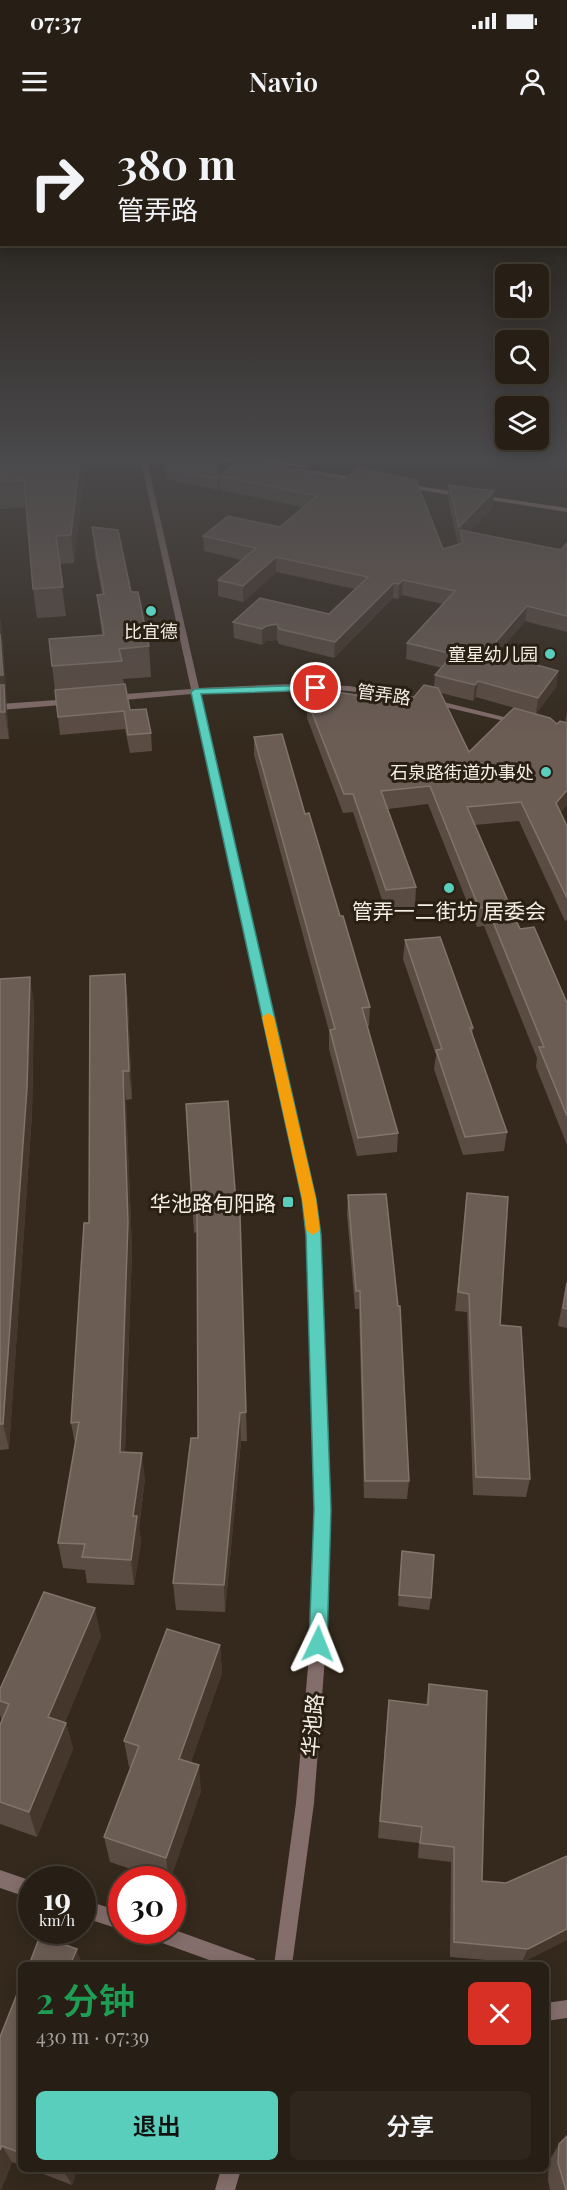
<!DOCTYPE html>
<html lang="zh">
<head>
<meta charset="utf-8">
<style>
  :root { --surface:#271f15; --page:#2f271e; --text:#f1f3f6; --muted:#a4a2a0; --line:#433d34; --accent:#5acebd }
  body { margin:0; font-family:"Playfair Display","Noto Sans SC",serif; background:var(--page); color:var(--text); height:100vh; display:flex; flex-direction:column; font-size:22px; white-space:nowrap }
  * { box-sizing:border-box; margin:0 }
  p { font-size:20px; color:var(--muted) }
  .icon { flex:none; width:33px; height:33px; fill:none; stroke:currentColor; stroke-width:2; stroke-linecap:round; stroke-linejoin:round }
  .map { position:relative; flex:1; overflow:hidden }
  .sheet { position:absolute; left:18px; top:1842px; width:531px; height:210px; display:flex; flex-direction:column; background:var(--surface); border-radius:9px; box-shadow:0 3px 15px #0003,0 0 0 2px var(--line) }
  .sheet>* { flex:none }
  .guide { position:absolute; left:0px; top:0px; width:567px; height:126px; box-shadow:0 3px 15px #0003,0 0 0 2px var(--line); background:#271f15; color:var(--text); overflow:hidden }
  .tools { position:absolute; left:495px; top:144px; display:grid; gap:12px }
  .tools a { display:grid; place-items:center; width:54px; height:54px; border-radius:9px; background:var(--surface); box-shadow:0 3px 15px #0003,0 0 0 2px var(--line); font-size:30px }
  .speed { position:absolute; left:18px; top:1746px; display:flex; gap:12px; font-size:30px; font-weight:700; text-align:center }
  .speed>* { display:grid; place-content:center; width:78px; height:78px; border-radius:50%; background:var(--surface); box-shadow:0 3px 15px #0003,0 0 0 2px var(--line); line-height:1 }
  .speed small { font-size:15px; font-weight:400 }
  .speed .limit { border:9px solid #d22; background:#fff; color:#111 }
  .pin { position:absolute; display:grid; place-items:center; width:51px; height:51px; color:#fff; margin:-26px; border:3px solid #fff; border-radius:50%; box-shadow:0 2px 6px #0007 }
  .me { position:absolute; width:66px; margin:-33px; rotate:2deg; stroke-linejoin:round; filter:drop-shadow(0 0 4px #0008) }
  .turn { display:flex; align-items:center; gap:21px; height:126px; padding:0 18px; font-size:27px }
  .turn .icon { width:78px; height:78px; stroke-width:2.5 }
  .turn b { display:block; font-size:42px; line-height:51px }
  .round { display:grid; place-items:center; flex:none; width:63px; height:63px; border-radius:9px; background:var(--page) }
  .headline { display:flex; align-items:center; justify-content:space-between; height:102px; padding:0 18px }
  h1 { font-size:36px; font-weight:600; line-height:45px; color:#1e9e55 }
  .cta { display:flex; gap:12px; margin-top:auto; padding:12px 18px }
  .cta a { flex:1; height:69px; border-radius:9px; background:var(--accent); color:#111; font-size:24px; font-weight:600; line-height:69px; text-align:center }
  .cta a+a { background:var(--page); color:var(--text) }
  .status { display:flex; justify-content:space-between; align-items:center; height:42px; padding:0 30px; background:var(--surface); direction:ltr }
  .status svg { height:16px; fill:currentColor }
  header { display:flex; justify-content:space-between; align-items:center; height:78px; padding:0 18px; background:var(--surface); font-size:27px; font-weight:600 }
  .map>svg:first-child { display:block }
</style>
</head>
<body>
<div class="status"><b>07:37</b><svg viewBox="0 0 49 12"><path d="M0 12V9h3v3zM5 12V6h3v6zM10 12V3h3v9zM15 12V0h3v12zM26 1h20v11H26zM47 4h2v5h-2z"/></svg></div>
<header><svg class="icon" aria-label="menu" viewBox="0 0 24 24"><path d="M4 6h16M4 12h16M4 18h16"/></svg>Navio<svg class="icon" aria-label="person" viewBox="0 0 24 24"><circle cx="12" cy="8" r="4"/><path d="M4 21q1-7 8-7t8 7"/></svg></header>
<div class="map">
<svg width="567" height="2070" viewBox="0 0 567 2070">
  <rect width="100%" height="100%" fill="#34291c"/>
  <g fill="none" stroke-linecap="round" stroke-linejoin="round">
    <g fill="#846e6c" fill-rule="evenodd">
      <path d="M 140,337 L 146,337 L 199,568 L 290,564 L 349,566 L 435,580 L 524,602 L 520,605 C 463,591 406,576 348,571 C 299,567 249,570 200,573 L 315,1079 L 319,1115 L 330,1390 L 326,1524 L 314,1683 L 292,1845 L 274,1845 L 296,1683 L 310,1524 L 316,1390 L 307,1115 L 303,1079 L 192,574 L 112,581 L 108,578 L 112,575 L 191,569 Z"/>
      <path d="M 71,579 L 74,580 L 74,584 L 0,590 L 0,584 Z"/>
      <path d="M 0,1750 L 32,1761 L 32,1779 L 0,1768 Z"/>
      <path d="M 82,1779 L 122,1792 L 122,1810 L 82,1797 Z"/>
      <path d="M 172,1809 L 255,1839 L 258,1845 L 223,1845 L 143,1816 L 140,1810 Z"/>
      <path d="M 567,1880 L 567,1898 L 546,1901 L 546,1883 Z"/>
      <path d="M 221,2049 L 241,2049 L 235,2070 L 215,2070 Z"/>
    </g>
    <g fill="#b69390" fill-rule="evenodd">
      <path d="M 202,337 L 222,337 L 257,344 L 254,346 Z"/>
      <path d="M 244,337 L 257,337 L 307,346 L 304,348 L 247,340 Z"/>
      <path d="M 295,348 L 361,358 L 364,360 L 361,362 L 293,351 L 293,349 Z"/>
      <path d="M 405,364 L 462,373 L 465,375 L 462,377 L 403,367 L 403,365 Z"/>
      <path d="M 479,375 L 567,388 L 567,392 L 477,378 L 476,377 Z"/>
    </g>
  </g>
  <g fill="#5b4c43">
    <path d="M 0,337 L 86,337 L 74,443 L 59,444 L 66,496 L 37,498 L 33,469 L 27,387 L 0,389 Z"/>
    <path d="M 217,337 L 218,370 L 166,359 L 165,348 Z"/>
    <path d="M 242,339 L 443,429 L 458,424 L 448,380 L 449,365 L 494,371 L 493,387 L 469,412 L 561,430 L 567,423 L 567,512 L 525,501 L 497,534 L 558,551 L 556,567 L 536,594 L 476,577 L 473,581 L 441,573 L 469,632 L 557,604 L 565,602 L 567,592 L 567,685 L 560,693 L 567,706 L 567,800 L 565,801 L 519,701 L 475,705 L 520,809 L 567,883 L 567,1025 L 536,947 L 537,938 L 484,806 L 477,807 L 428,684 L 388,689 L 416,767 L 415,787 L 385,789 L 353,692 L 343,693 L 307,598 L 307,580 L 409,583 L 434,567 L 435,555 L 442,548 L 406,539 L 407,523 L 443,484 L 402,475 L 398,479 L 393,478 L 334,538 L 279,524 L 277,520 L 266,521 L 262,525 L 234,518 L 233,502 L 329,494 L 355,469 L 276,452 L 243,482 L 218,476 L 218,460 L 242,440 L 204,431 L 203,416 L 280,407 L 303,387 L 220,370 L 219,356 Z"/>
    <path d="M 92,407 L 131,472 L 149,526 L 151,557 L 123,559 L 130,590 L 151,613 L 152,631 L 130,633 L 125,609 L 60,615 L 49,519 L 102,515 L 97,475 L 102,475 L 95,436 Z"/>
    <path d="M 0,497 L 9,619 L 0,619 Z"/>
    <path d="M 254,617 L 305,694 L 370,887 L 369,906 L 367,906 L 398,1013 L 397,1032 L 357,1036 L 329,929 L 329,911 L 254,635 Z"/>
    <path d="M 405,820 L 473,908 L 472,916 L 507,1012 L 504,1031 L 463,1035 L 434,949 L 436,935 L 403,839 Z"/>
    <path d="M 125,854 L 128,882 L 132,979 L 126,980 L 132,1130 L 125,1332 L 145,1359 L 139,1408 L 141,1422 L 134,1465 L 87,1463 L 85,1450 L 63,1448 L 58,1423 L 75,1324 L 71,1303 L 89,1103 Z"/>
    <path d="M 0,859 L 34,883 L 32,994 L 9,1329 L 0,1330 Z"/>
    <path d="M 186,984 L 237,1095 L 240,1095 L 247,1321 L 241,1321 L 225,1492 L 176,1490 L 173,1463 L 198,1318 L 197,1112 L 194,1113 Z"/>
    <path d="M 467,1073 L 500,1205 L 530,1359 L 526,1377 L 473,1375 L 467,1192 L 455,1191 Z"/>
    <path d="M 348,1075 L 409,1361 L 407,1379 L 364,1378 L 359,1189 L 355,1189 L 347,1094 Z"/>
    <path d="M 567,1159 L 567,1208 L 558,1206 Z"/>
    <path d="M 401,1443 L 431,1478 L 429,1490 L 398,1486 Z"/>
    <path d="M 101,1516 L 65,1602 L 66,1603 L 73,1629 L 37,1717 L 0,1704 L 0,1605 L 2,1601 L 0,1595 L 0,1569 Z"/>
    <path d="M 220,1525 L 222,1553 L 191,1642 L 201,1671 L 170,1760 L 163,1760 L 110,1742 L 104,1717 L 131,1648 L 129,1647 L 124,1621 Z"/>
    <path d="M 429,1564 L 482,1761 L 506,1763 L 567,1736 L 522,1843 L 450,1837 L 451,1742 L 418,1738 L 419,1723 L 378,1718 L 387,1598 L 389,1580 L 426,1585 Z"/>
    <path d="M 21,1864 L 21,2046 L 12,2042 L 1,2070 L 0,2070 L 0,1917 Z"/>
    <path d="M 559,2024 L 567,2070 L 550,2070 L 548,2060 L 549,2041 Z"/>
    <path d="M 30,2049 L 77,2049 L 72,2065 Z"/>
  </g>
  <g fill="#45372c">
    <path d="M 80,337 L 86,337 L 74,443 L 71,415 Z"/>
    <path d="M 494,371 L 493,387 L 462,419 L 460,410 L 458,423 L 459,407 Z"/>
    <path d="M 276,437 L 276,452 L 243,482 L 243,466 Z"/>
    <path d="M 403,460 L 402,475 L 398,479 L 399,464 Z"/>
    <path d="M 394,463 L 393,478 L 334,538 L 335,522 Z"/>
    <path d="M 527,486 L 525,501 L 486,547 L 488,531 Z"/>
    <path d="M 0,497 L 2,508 L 7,581 L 6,581 L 9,619 L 5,592 L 0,582 Z"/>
    <path d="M 277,504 L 277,520 L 266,521 L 262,525 L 262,509 L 266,506 Z"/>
    <path d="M 558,551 L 556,567 L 536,594 L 538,578 Z"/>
    <path d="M 478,561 L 476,577 L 473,581 L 475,565 Z"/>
    <path d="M 567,670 L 567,685 L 553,702 L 556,683 Z"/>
    <path d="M 125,854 L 128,882 L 132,979 L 129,951 Z"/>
    <path d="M 30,857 L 34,883 L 32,994 L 9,1329 L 3,1304 Z"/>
    <path d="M 123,951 L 126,980 L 132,1130 L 124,1358 L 120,1332 Z"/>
    <path d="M 240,1293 L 241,1321 L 225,1492 L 224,1465 Z"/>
    <path d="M 142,1333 L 145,1359 L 139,1408 L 141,1422 L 134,1465 L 131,1440 L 133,1396 Z"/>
    <path d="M 95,1488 L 101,1516 L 56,1624 L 48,1597 Z"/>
    <path d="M 220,1525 L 222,1553 L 183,1665 L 179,1639 Z"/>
    <path d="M 66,1603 L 73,1629 L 37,1717 L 29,1692 Z"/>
    <path d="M 199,1645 L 201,1671 L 170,1760 L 169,1760 L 166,1738 Z"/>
    <path d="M 567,1809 L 567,1820 L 522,1843 L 528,1829 Z"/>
    <path d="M 77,1829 L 82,1845 L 70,1845 Z"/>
    <path d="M 2,2026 L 12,2042 L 1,2070 L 0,2070 L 0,2030 Z"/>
    <path d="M 64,2049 L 77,2049 L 72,2065 L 63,2050 Z"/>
  </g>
  <g fill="#6c5d54" stroke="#81746b" stroke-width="1.5">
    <path d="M 0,337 L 80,337 L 71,415 L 56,416 L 63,467 L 33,469 L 24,360 L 0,362 Z"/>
    <path d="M 180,337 L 217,337 L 218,359 L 165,348 Z"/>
    <path d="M 242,339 L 344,359 L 357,348 L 416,360 L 443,429 L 463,423 L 460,410 L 561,430 L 567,423 L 567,496 L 527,486 L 488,531 L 558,551 L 538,578 L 478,561 L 475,565 L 435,555 L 453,534 L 407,523 L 455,471 L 403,460 L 399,464 L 394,463 L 335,522 L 279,509 L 277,504 L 266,506 L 262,509 L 233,502 L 260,478 L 329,494 L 368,457 L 276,437 L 243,466 L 218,460 L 256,428 L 203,416 L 228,396 L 280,407 L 317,376 L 219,356 Z"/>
    <path d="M 449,365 L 494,371 L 459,407 Z"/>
    <path d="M 92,407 L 118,410 L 131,472 L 138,472 L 149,526 L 119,529 L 122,541 L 52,546 L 49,519 L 104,515 L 97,475 L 104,474 Z"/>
    <path d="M 0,514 L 3,555 L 0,555 Z"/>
    <path d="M 125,564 L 130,590 L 146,589 L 151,613 L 128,615 L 124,591 L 58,597 L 55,570 Z"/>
    <path d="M 0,565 L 4,565 L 5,592 L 0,592 Z"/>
    <path d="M 424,565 L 438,568 L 469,632 L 514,588 L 550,598 L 557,604 L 560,601 L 567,603 L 567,670 L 556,683 L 567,706 L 567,778 L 521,682 L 467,687 L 520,809 L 534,807 L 567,883 L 567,996 L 539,927 L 544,927 L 487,787 L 479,788 L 430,666 L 381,671 L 416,767 L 386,770 L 353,674 L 344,674 L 307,580 L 316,572 L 330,571 L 409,583 Z"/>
    <path d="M 282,614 L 305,694 L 309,693 L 340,796 L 343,796 L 370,887 L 362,888 L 398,1013 L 358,1018 L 330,910 L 335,909 L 254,617 Z"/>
    <path d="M 440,817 L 473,908 L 470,908 L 507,1012 L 465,1017 L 436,930 L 442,929 L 405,820 Z"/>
    <path d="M 125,854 L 129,951 L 123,951 L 128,1102 L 120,1332 L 142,1333 L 133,1396 L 137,1396 L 131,1440 L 82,1437 L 85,1424 L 58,1423 L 79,1302 L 71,1303 L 84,1103 L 89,1103 L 90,856 Z"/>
    <path d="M 30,857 L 27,968 L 3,1304 L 0,1304 L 0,859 Z"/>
    <path d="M 228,981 L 237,1095 L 240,1095 L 246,1292 L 240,1293 L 224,1465 L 173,1463 L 191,1318 L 198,1318 L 197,1083 L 192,1083 L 186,984 Z"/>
    <path d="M 467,1073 L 508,1077 L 500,1205 L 521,1207 L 530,1359 L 476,1357 L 469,1174 L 458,1172 Z"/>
    <path d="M 386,1074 L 398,1186 L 400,1186 L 409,1361 L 365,1361 L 360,1171 L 356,1171 L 348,1075 Z"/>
    <path d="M 567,1163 L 567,1189 L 563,1188 Z"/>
    <path d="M 402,1431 L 434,1435 L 431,1478 L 399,1475 Z"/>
    <path d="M 44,1472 L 95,1488 L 48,1597 L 66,1603 L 29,1692 L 0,1682 L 0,1605 L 9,1584 L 0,1581 L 0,1569 Z"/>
    <path d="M 167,1509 L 220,1525 L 179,1639 L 199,1645 L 166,1738 L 104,1717 L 139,1626 L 124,1621 Z"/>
    <path d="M 429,1564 L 487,1571 L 482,1761 L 506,1763 L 567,1736 L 567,1809 L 528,1829 L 454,1822 L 454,1727 L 420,1723 L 422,1707 L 380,1701 L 389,1580 L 428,1585 Z"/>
    <path d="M 40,1816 L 77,1829 L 70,1845 L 29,1845 Z"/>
    <path d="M 21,1864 L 21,2033 L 2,2026 L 0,2030 L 0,1917 Z"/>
    <path d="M 567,2016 L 567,2070 L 566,2070 L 558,2043 L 559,2024 Z"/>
  </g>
  <linearGradient id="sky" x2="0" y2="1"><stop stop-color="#1d170f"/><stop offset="0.54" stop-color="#4a494b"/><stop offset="1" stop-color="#4a494b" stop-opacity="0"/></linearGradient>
  <rect width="567" height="627" fill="url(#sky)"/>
  <path fill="#5acebd" stroke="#3a867b" stroke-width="1.5" d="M 316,565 L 321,568 L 319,570 L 201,574 L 316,1079 L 321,1115 L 331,1390 L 327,1524 L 325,1530 L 318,1532 L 312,1530 L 309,1524 L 314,1390 L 306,1115 L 302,1079 L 191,572 L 195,569 Z"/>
  <path fill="#f59e0b" d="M 268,893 L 274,897 L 316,1079 L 320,1110 L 313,1115 L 306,1110 L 302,1079 L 262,897 Z"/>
  <g fill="#5acebd" stroke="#2a1f13" stroke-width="2">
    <circle cx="151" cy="491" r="6"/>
    <circle cx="550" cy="534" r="6"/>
    <circle cx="546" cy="652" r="6"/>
    <circle cx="449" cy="768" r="6"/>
    <rect x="282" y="1076" width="12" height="12" rx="3"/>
  </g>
  <g text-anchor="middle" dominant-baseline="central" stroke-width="6" stroke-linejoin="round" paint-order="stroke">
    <g font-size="18" fill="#f4ede4" stroke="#2a1f13" text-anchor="end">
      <text x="151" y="511" text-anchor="middle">比宜德</text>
      <text x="538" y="534">童星幼儿园</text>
      <text x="534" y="652">石泉路街道办事处</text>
    </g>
    <g font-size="18" fill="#f4ede4" stroke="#2a1f13">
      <text transform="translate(384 574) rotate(8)">管弄路</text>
    </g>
    <g font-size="21" fill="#f4ede4" stroke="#2a1f13">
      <text x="449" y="790">管弄一二街坊 居委会</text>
      <text x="276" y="1082" text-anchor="end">华池路旬阳路</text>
    </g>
    <g font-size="21" fill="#f4ede4" stroke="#2a1f13">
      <text transform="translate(311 1605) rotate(-85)">华池路</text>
    </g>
  </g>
</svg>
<div class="tools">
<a><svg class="icon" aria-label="sound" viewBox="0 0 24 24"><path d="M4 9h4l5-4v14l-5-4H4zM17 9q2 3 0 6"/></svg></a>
<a><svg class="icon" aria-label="search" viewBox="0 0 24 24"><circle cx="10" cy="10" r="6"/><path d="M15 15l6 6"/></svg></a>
<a><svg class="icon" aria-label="layers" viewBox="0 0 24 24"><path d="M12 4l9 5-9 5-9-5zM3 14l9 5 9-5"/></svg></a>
</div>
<div class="speed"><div>19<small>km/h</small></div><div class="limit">30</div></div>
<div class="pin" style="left:316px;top:568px;background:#d93025"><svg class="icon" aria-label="arrive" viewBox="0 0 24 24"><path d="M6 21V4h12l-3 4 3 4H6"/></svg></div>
<svg class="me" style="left:318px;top:1524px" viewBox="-20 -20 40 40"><path d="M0-17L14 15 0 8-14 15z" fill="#5acebd" stroke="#fff" stroke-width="4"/></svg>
<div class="guide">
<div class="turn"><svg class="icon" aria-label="right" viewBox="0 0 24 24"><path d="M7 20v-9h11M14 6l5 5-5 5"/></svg><div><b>380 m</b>管弄路</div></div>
</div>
<section class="sheet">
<div class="headline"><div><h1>2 分钟</h1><p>430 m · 07:39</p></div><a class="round" style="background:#d93025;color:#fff"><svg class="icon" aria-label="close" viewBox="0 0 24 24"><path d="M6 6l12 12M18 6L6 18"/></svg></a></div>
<div class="cta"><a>退出</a><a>分享</a></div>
</section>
</div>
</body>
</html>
